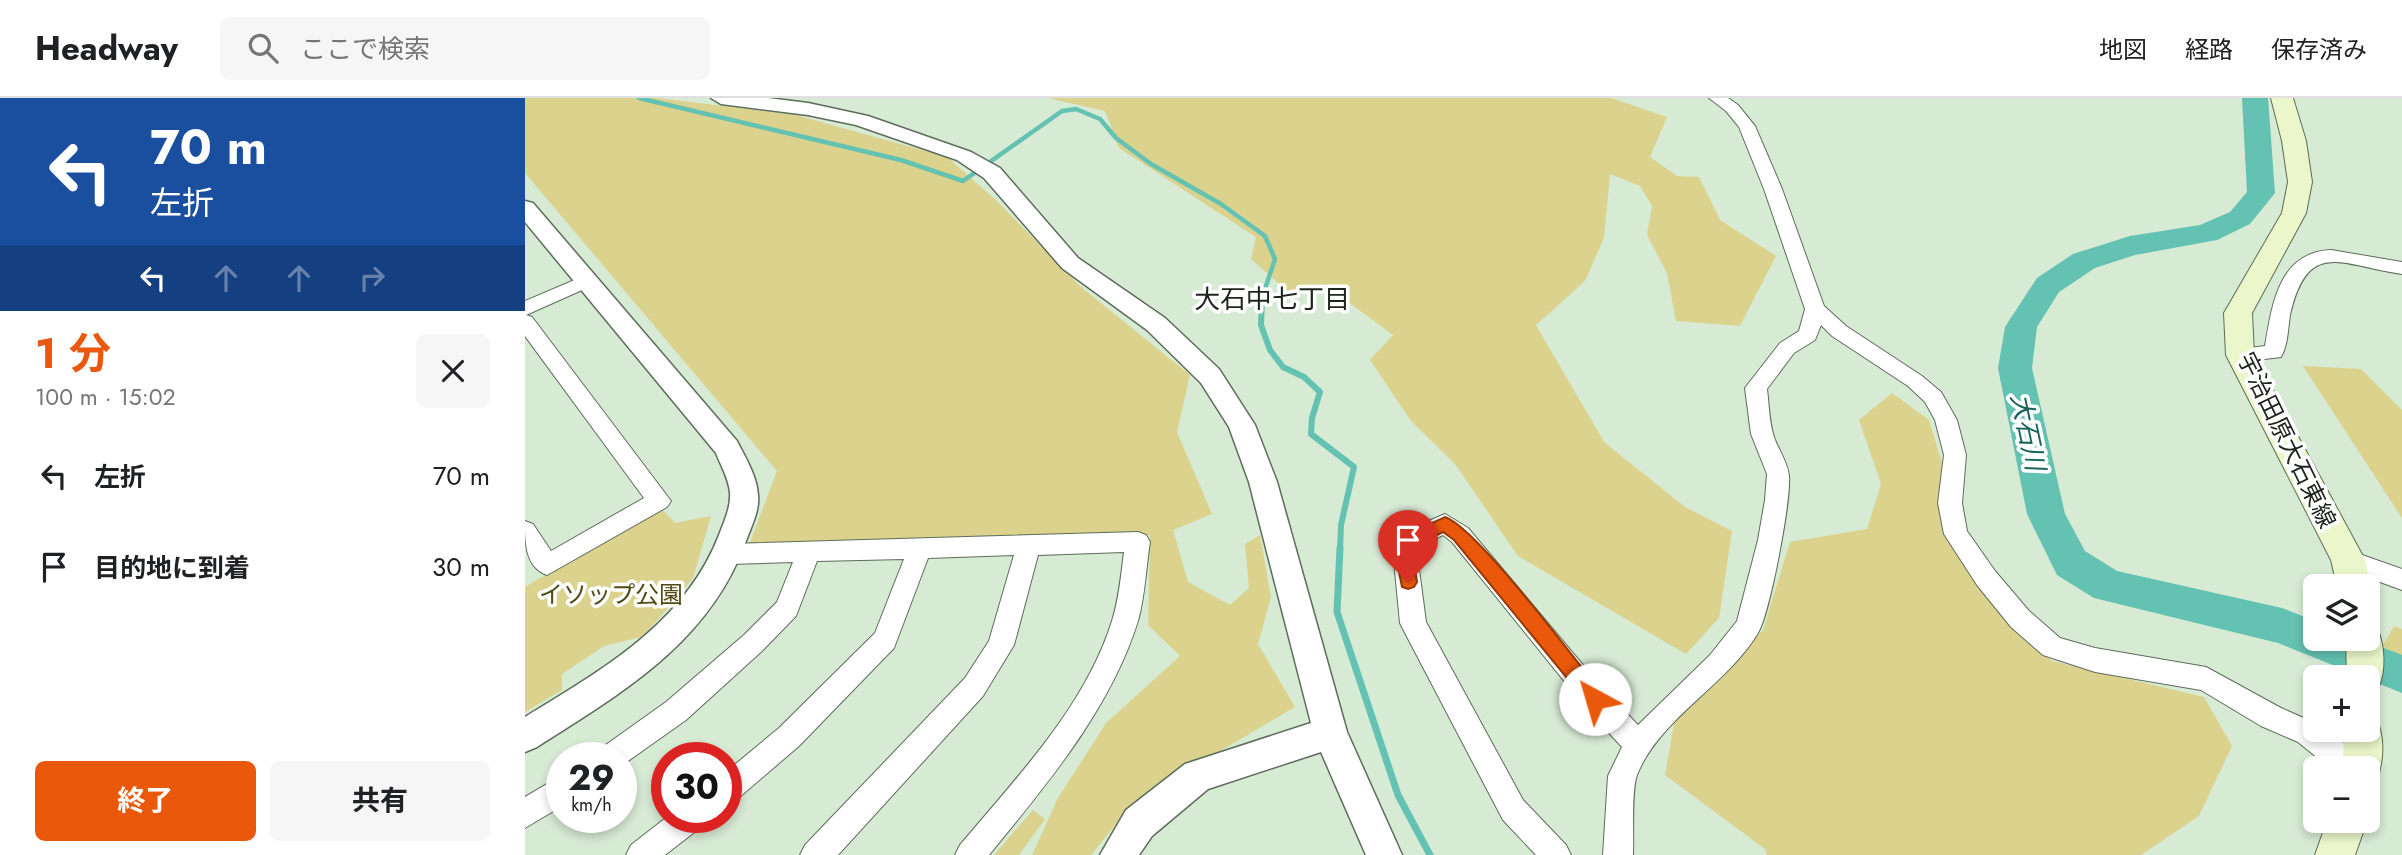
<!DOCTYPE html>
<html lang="ja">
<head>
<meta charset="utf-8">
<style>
  :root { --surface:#fff; --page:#f6f6f6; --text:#202124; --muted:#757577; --line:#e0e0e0; --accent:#ea580c }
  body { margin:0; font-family:Jost,"Noto Sans JP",sans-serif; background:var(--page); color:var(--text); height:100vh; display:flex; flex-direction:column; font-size:26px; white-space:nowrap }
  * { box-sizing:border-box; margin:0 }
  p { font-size:23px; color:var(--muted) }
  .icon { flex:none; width:38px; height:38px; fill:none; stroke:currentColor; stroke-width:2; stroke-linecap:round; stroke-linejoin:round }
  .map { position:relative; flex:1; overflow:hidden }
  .details { display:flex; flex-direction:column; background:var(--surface); width:525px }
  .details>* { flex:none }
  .top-card { background:#1a4fa0; color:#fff; overflow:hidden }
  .controls { position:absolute; left:1778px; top:476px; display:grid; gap:14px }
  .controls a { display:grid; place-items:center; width:77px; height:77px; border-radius:10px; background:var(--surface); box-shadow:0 4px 10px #0003; font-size:35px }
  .speed { position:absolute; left:21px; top:644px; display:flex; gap:14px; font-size:35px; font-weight:700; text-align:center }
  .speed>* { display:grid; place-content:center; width:91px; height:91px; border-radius:50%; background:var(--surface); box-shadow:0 4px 10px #0003; line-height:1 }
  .speed small { font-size:18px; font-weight:400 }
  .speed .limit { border:10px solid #d22; background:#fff; color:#111 }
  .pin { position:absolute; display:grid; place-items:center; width:60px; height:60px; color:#fff; margin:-72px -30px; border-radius:50% 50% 50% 0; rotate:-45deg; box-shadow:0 0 7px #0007 }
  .pin .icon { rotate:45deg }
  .me { position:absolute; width:77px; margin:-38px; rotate:321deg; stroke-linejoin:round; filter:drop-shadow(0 0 5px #0008) }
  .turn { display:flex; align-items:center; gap:24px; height:147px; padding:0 35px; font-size:32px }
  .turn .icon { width:91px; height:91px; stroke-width:2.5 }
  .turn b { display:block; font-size:49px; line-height:60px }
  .lanes { display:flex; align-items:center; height:66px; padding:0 35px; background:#0003; justify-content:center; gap:35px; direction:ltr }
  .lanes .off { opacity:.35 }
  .round { display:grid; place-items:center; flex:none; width:74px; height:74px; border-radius:10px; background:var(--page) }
  .overview { display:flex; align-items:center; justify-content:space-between; height:119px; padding:0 35px }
  h1 { font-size:42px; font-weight:700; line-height:52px; color:var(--accent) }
  .primary-button { display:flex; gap:14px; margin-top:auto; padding:14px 35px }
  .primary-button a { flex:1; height:80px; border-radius:10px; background:var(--accent); color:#fff; font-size:28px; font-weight:700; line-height:80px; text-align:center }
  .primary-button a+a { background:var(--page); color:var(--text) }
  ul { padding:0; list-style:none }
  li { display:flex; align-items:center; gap:21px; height:91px; padding:0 35px }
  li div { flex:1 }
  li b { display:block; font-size:26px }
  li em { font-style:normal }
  header { display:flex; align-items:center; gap:42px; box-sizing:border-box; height:98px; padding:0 35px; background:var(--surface); border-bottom:2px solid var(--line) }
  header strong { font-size:33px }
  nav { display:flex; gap:38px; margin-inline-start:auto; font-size:24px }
  .search { width:490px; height:63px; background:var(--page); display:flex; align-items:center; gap:18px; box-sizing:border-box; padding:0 24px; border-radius:10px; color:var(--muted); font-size:26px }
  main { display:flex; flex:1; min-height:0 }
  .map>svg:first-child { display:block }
</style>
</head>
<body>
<header>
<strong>Headway</strong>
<div class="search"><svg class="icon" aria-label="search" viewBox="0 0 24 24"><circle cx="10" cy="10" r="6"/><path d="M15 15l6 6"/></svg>ここで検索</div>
<nav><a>地図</a><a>経路</a><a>保存済み</a></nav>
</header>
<main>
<section class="details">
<div class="top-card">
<div class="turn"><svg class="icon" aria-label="left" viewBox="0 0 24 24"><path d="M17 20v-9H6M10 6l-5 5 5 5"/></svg><div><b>70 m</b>左折</div></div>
<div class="lanes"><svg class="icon" aria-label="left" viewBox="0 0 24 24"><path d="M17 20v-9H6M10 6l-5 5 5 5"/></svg><svg class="icon off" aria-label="ahead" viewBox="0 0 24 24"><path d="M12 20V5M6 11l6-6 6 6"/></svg><svg class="icon off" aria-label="ahead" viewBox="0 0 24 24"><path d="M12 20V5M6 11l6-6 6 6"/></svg><svg class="icon off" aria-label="right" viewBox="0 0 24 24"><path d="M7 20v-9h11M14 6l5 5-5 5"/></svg></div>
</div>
<div class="overview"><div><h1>1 分</h1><p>100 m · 15:02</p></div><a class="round"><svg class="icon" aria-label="close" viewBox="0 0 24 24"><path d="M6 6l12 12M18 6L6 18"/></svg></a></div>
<ul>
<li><svg class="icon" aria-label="left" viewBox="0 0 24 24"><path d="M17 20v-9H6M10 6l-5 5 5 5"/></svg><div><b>左折</b></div><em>70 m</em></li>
<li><svg class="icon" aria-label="arrive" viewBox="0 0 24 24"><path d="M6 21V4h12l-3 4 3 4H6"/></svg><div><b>目的地に到着</b></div><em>30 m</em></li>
</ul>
<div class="primary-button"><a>終了</a><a>共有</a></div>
</section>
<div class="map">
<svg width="1877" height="757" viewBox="0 0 1877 757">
  <rect width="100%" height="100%" fill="#d7ead4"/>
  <g fill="#dbd28e">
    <path d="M 0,0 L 133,0 L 271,17 L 422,59 L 472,103 L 556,189 L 665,277 L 652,334 L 687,416 L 648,432 L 663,484 L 705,507 L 724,490 L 720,446 L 735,437 L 746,499 L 733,546 L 770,609 L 610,703 L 566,757 L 507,757 L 533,700 L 581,625 L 655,558 L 623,527 L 625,437 L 224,447 L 252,373 L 0,75 Z"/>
    <path d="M 523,0 L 1086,0 L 1142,19 L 1125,59 L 1152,78 L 1174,79 L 1195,122 L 1251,158 L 1215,228 L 1151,223 L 1142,175 L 1122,137 L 1127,108 L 1115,88 L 1085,76 L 1079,140 L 1060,183 L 1011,227 L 1079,344 L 1160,409 L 1207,433 L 1194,520 L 1161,556 L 993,458 L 930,366 L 886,323 L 845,262 L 868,237 L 799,186 L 769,199 L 726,161 L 731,139 L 594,50 L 580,13 Z"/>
    <path d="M 1778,268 L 1836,271 L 1877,312 L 1877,420 Z"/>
    <path d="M 1367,295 L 1404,322 L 1417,365 L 1416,421 L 1442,473 L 1527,563 L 1679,599 L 1707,648 L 1674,718 L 1616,757 L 1242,757 L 1240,751 L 1140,677 L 1150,620 L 1238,532 L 1265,444 L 1342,431 L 1356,386 L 1334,322 Z"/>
    <path d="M 134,408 L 150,425 L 186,418 L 168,480 L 129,526 L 116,539 L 79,548 L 37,576 L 37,592 L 0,614 L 0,489 Z"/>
    <path d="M 1869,528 L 1877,531 L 1877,574 L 1858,547 Z"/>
    <path d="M 508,712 L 520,721 L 494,757 L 469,757 Z"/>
  </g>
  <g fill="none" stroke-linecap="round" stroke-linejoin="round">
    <path stroke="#63c2b1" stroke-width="4.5" d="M 114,0 L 376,62 L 438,83 L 537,13 L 551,11 L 575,21 L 591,40 L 626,66 L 696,106 L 740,138 L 750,161 L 736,203"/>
    <path stroke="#63c2b1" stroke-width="6" d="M 737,201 L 736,227 L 745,252 L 758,269 L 779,279 L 795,294 L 787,320 L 786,336 L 829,369 L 816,427 L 815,452"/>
    <path stroke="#63c2b1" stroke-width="7" d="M 815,450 L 812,514 L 873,697 L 905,757"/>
    <path fill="#63c2b1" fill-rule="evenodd" d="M 1717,0 L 1743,0 L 1750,95 L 1725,126 L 1692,142 L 1610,157 L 1570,170 L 1534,194 L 1512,229 L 1507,270 L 1540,416 L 1560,453 L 1592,473 L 1757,510 L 1790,523 L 1790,541 L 1836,541 L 1877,557 L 1877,595 L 1753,545 L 1569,500 L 1532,477 L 1502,416 L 1473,270 L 1480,229 L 1512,180 L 1548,156 L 1605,138 L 1675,127 L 1705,114 L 1722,94 Z"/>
    <g stroke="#5c6d5a" stroke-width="2">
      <g id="minor">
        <path d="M 1184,0 L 1203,0 L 1213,7 L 1230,28 L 1257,91 L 1299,208 L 1321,228 L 1397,278 L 1416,294 L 1432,322 L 1441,357 L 1437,405 L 1442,433 L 1470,473 L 1504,513 L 1535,540 L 1570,550 L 1681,569 L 1756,610 L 1790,625 L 1790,632 C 1807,632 1834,654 1840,670 L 1805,670 L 1773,644 L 1736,628 L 1676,592 L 1570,574 L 1518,557 L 1486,529 L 1452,487 L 1419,436 L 1413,405 L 1419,357 L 1410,322 L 1400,304 L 1383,288 L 1307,238 L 1296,227 L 1290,242 L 1269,255 L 1242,291 C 1244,306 1244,324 1249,339 C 1253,351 1263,365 1264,378 C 1266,403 1245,515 1233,535 C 1202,587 1134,621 1112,677 C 1106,693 1109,738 1108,757 L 1078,757 L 1083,678 L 1097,649 L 1061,610 L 927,444 L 918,437 L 908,442 L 893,464 L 901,524 L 998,702 L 1041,747 L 1046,757 L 1011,757 L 978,722 L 879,533 L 875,525 L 869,463 L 892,428 L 920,416 L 943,430 L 1079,592 L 1113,627 L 1185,557 L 1212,523 L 1233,442 L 1240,402 L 1242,376 L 1226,336 L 1220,290 L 1255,245 L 1274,233 L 1280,211 L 1239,91 L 1214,29 L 1201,13 Z"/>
        <path d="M 1806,152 L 1877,164 L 1877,176 C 1817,168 1783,139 1765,217 C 1763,230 1763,247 1756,259 L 1715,264 L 1708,262 L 1705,257 L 1708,252 L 1740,248 C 1747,206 1754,154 1806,152 Z"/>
        <path d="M 59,178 L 66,180 L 69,184 L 66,188 L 1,217 L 7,219 L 146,403 L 142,409 L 22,477 C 0,469 0,444 0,423 L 8,426 L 26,453 L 119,400 L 0,238 L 0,203 Z"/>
        <path d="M 613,434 L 621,437 L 625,444 C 621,470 620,498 613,523 C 585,612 522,686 464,757 L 430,757 L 435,747 C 492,679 560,609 587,523 C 594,501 596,477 599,454 L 513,457 L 489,547 L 458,598 L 313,757 L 275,757 L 280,747 L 440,580 L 464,543 L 489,457 L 403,460 L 369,550 L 274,648 L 211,702 L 201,706 L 201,674 L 254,630 L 350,535 L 379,461 L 292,463 L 271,518 L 237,553 L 161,622 L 96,668 L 96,660 L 71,660 L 75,651 L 141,604 L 219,537 L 252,504 L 268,464 L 204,466 L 195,463 L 192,456 L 195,449 L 204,446 Z"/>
        <path d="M 1823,452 L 1877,471 L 1877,492 L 1814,469 L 1811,462 L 1814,455 Z"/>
        <path d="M 37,677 L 37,708 L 0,730 L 0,699 Z"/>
        <path d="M 142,719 L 180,719 L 176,729 L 140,757 L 101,757 L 106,747 Z"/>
      </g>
    </g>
    <g stroke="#5c6d5a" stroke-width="3">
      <g id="tertiary">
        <path d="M 186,0 L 243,0 L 283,5 L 343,18 L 446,54 L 475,70 L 553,160 L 640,220 L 694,271 L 730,327 L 752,384 L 822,634 L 877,757 L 841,757 L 796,654 L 683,691 L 627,738 L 614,757 L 575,757 L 601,712 L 660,666 L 786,625 L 724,384 L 704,329 L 676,285 L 622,232 L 537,170 L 459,80 L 432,62 L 331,27 L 283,17 L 196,6 Z"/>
        <path d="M 0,103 L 8,105 L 212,343 C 220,359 232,378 233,397 C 235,412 226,429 221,443 C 184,545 98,594 12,649 L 0,654 L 0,619 C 77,572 160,525 194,437 C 199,424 206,409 205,395 C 204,381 196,368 191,355 L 0,124 Z"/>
      </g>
    </g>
    <g stroke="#5c6d5a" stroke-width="2">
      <g id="secondary">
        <path d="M 1746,0 L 1768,0 L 1781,43 L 1787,84 L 1781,115 L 1727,215 L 1729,257 L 1840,462 L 1846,488 L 1843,495 L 1843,488 L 1812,488 L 1806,462 L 1701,257 L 1699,215 L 1757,115 L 1763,84 L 1757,43 Z"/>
        <path d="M 1843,527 L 1852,530 C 1860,548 1861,573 1853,591 L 1843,594 L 1843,579 L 1822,579 L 1821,541 L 1843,541 Z"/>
        <path d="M 1843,616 L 1851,620 C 1860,639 1859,664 1851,683 L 1843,686 L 1843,670 L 1818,670 L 1819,632 L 1843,632 Z"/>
        <path d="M 1802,723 L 1842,723 L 1830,757 L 1790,757 Z"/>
      </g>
    </g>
    <use href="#minor" fill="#fff" fill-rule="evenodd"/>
    <use href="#tertiary" fill="#fff" fill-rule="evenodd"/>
    <use href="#secondary" fill="#ebf6ca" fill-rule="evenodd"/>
  </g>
  <path fill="#ea580c" stroke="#983908" stroke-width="2" d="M 920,419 C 952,430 1050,562 1077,595 L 1080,601 L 1077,607 L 1070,609 L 1064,607 L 929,442 L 918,434 L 906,440 L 889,465 L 892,484 L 889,489 L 883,491 L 877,489 L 872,464 L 875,459 L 894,431 Z"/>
  <g text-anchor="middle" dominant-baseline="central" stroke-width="7" stroke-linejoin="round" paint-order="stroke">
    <g font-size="24" fill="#1d241c" stroke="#fff">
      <text transform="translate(1762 342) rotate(64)">宇治田原大石東線</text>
    </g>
    <g font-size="24" fill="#514a12" stroke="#fff">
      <text x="86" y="496">イソップ公園</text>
    </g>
    <g font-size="26" fill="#1d241c" stroke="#fff">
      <text x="747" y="201">大石中七丁目</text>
    </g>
    <g font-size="26" font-style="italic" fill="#19655a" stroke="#fff">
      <text transform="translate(1503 334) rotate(78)">大石川</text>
    </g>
  </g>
</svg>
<div class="controls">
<a><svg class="icon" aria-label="layers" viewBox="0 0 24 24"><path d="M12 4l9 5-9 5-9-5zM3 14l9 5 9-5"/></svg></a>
<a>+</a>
<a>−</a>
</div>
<div class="speed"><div>29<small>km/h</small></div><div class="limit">30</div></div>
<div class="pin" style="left:883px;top:484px;background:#d93025"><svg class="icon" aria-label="arrive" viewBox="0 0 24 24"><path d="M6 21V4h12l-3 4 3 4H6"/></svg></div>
<svg class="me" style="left:1070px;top:601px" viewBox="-20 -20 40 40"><circle r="19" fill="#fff"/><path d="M0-13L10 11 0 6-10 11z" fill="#ea580c"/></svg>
</div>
</main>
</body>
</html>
